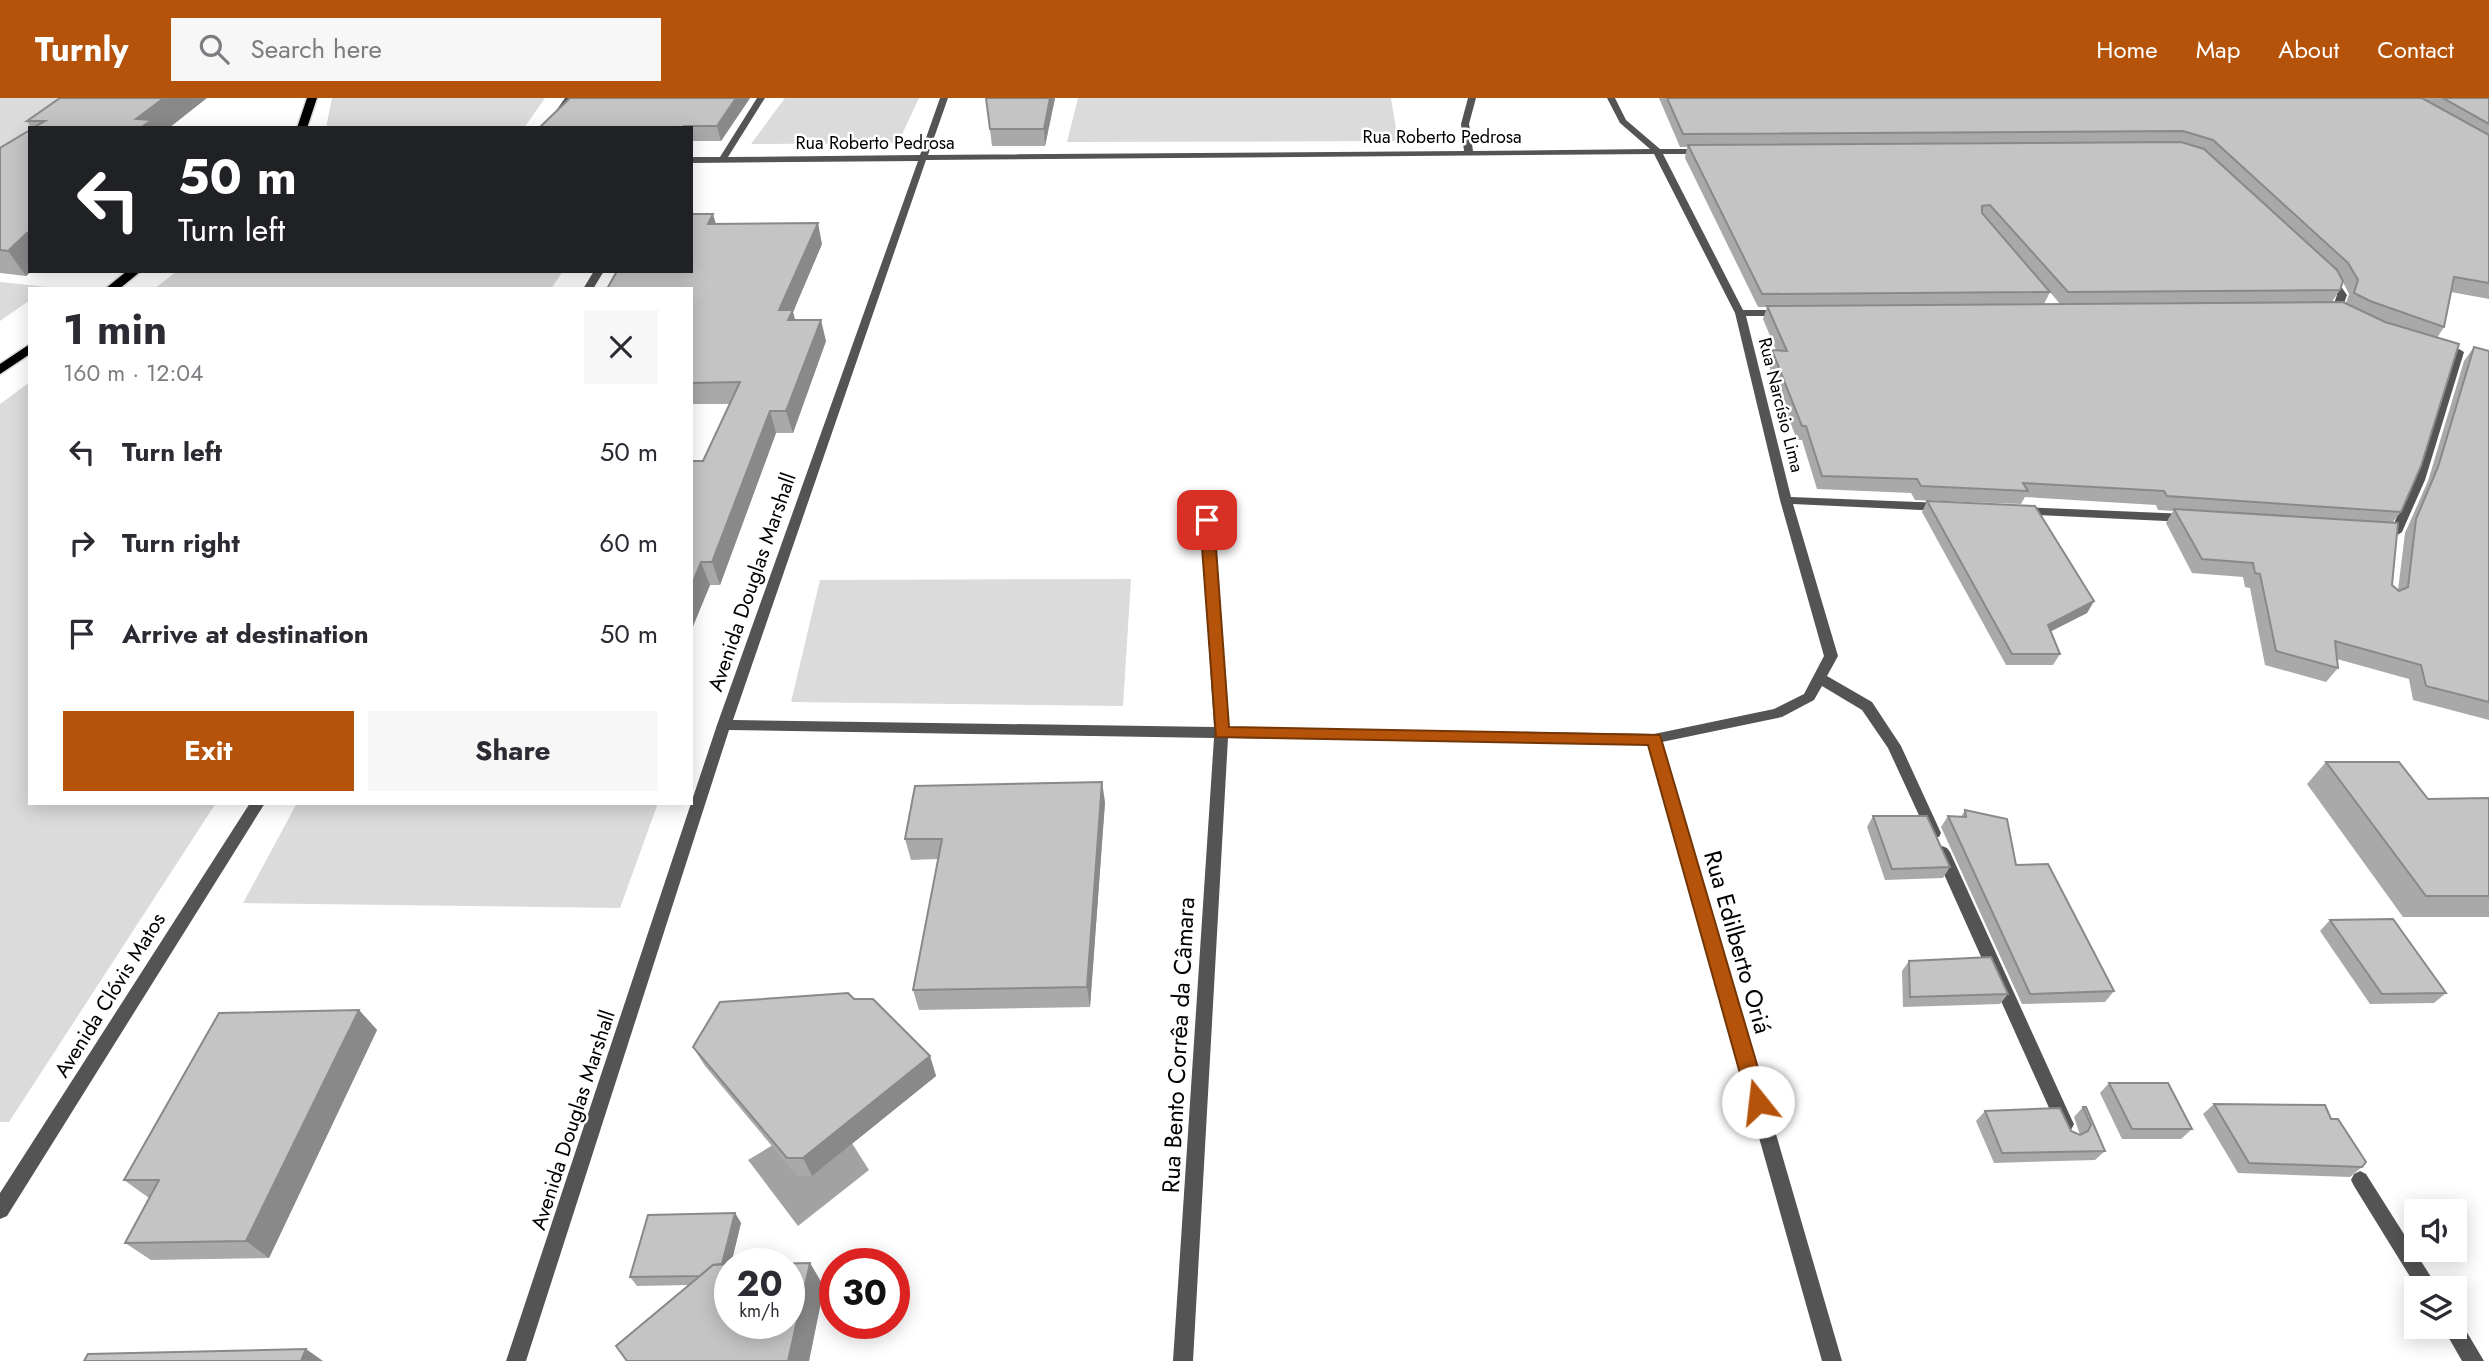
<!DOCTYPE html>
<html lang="en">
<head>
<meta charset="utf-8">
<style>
  :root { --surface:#fff; --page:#f7f7f7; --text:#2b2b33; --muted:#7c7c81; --accent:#b45309 }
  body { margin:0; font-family:Jost,sans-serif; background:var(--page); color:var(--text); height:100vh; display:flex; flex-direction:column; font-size:26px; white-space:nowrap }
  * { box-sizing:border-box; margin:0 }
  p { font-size:23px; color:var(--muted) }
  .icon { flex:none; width:38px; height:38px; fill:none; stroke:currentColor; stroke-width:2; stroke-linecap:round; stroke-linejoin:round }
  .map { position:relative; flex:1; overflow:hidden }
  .side { position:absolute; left:28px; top:189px; width:665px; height:518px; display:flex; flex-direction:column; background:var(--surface); border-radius:0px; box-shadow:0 4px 18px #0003 }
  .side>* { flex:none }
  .hud { position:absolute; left:28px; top:28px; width:665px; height:147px; border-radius:0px; box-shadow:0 4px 18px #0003; background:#202124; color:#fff; overflow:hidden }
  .tools { position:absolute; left:2404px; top:1101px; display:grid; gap:14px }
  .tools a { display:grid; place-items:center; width:63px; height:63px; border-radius:0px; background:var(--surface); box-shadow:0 4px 18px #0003; font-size:35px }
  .speed { position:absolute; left:714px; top:1150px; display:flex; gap:14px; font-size:35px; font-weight:700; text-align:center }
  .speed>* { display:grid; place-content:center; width:91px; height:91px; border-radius:50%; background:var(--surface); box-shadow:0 4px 18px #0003; line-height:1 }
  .speed small { font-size:18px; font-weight:400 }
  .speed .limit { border:10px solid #d22; background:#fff; color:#111 }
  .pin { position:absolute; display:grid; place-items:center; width:60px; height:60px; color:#fff; margin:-30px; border-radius:14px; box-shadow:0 4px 10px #0006 }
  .me { position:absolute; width:77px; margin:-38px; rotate:344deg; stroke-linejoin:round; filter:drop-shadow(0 0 5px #0008) }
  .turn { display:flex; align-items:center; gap:24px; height:147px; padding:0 35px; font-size:32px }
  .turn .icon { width:91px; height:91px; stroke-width:2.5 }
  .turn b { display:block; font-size:49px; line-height:60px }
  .round { display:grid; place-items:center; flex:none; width:74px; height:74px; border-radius:0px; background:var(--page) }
  .headline { display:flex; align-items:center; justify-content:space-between; height:119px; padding:0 35px }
  h1 { font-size:42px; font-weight:700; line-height:52px }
  .button { display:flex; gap:14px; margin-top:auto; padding:14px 35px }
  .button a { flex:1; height:80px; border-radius:0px; background:var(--accent); color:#fff; font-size:28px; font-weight:700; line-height:80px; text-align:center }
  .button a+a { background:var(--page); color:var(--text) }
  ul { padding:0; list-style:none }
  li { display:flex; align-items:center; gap:21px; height:91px; padding:0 35px }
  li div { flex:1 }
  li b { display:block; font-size:26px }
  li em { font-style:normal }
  header { display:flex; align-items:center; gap:42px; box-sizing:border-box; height:98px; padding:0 35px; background:var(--accent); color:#fff }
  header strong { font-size:33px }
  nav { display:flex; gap:38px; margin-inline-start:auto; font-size:24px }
  .search { width:490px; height:63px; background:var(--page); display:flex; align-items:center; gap:18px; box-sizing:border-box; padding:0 24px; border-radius:0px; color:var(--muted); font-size:26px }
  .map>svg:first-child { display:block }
</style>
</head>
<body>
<header>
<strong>Turnly</strong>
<div class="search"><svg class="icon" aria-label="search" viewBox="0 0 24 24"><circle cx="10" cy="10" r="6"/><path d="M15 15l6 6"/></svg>Search here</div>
<nav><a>Home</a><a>Map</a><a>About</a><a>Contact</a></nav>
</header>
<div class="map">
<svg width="2489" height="1263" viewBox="0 0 2489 1263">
  <rect width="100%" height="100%" fill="#fff"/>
  <g fill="#dbdbdb">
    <path d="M 0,0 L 90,0 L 46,30 L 30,30 L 30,41 L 0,61 Z"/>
    <path d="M 332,0 L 545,0 L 524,30 L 326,30 Z"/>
    <path d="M 785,0 L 919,0 L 898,45 L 751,46 Z"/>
    <path d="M 1078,0 L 1391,0 L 1398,43 L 1067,44 Z"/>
    <path d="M 177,173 L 563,173 L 551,191 L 154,191 Z"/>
    <path d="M 0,184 L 47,189 L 30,191 L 30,202 L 0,223 Z"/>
    <path d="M 30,284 L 30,705 L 216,705 L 9,1024 L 0,1024 L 0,306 Z"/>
    <path d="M 1131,481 L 1123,608 L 791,604 L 820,482 Z"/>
    <path d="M 297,705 L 658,705 L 620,810 L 243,805 Z"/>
  </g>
  <path fill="#a2a2a2" d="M 788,1038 L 848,1039 L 869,1072 L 798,1128 L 748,1062 Z"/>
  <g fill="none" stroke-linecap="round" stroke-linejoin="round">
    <g stroke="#dbdbdb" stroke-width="3">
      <g id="primary">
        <path d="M 307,0 L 317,0 L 307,30 L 297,30 Z"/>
        <path d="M 127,173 L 141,173 L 119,191 L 105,191 Z"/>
        <path d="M 30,246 L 30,256 L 0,276 L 0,266 Z"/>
      </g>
    </g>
    <g fill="#545454" fill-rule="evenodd">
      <path d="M 565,0 L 573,0 L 552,30 L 544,30 Z"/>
      <path d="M 757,0 L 765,0 L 728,59 L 920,57 L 940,0 L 948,0 L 928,57 L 1464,53 L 1461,26 L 1468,0 L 1476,0 L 1469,26 L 1473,53 L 1650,51 L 1620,25 L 1607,0 L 1615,0 L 1626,22 L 1660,51 L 1707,51 L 1707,55 L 1704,56 L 1663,56 L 1743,212 L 1782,212 L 1787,215 L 1782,218 L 1746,218 L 1791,399 L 1942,405 L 1948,409 L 1942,413 L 1793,406 L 1838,558 L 1827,578 L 1872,604 L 1901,648 L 1941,735 L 1939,739 L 1929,739 L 1888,650 L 1862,612 L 1822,588 L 1814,602 L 1782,619 L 1662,644 L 1842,1263 L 1822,1263 L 1648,646 L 1228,640 L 1193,1263 L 1173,1263 L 1214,640 L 729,632 L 526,1263 L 506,1263 L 717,627 L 918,63 L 691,65 L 691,59 L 720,59 ZM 1654,56 L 1735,215 L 1780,402 L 1824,558 L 1804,596 L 1774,611 L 1654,636 L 1228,629 L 1211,396 L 1205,392 L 1199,396 L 1214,629 L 733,622 L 926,62 Z"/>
      <path d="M 594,173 L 604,173 L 593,191 L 583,191 Z"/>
      <path d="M 2330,176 L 2333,177 L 2347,197 L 2342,211 L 2337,214 L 2332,211 L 2337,197 L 2325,179 Z"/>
      <path d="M 2459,251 L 2464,254 L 2425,382 L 2402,434 L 2396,438 L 2377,436 L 2375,433 L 2377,430 L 2392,430 L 2413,382 L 2454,254 Z"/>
      <path d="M 2021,409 L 2187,416 L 2193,420 L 2187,424 L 2017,416 L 2017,410 Z"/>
      <path d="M 250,705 L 265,705 L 7,1118 L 0,1121 L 0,1095 Z"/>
      <path d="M 1942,748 L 1947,750 L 1950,754 L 2071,1020 L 2074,1026 L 2071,1032 L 2065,1034 L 2059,1032 L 1934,754 L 1937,750 Z"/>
      <path d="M 2360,1073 L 2366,1076 L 2438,1190 L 2417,1190 L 2354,1088 L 2351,1082 L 2354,1076 Z"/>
      <path d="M 2455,1219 L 2459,1221 L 2484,1263 L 2462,1263 L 2442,1228 L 2455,1228 Z"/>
    </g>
    <use href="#primary" fill="#000" fill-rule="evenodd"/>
  </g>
  <g fill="#a9a9a9" fill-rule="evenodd">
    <path d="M 60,0 L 169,30 L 31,30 L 27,23 Z"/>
    <path d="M 750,0 L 721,43 L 691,43 L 691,30 L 539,30 Z"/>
    <path d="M 986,0 L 1055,0 L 1045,48 L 992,48 Z"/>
    <path d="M 1659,0 L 2489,0 L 2489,201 L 2451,194 L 2444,229 L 2437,240 L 2401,414 L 2392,425 L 2392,487 L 2398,492 L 2405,435 L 2428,383 L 2464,263 L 2474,249 L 2489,253 L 2489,622 L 2413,602 L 2409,581 L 2337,561 L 2338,570 L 2326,584 L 2265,567 L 2250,490 L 2245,489 L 2243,479 L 2192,475 L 2166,425 L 2173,413 L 2158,412 L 2156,407 L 2025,399 L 2021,406 L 1915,402 L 1911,395 L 1817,391 L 1802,342 L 1797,342 L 1768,265 L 1772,252 L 1776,252 L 1763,221 L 1767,209 L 1758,209 L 1685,60 L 1687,49 L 1680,49 ZM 2343,184 L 2349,196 L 2346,205 L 2332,204 L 2340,192 ZM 2050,194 L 2060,206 L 2044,206 Z"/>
    <path d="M 0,50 L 30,173 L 31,173 L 26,178 L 0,175 Z"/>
    <path d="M 716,126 L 822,146 L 793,214 L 795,222 L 826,243 L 793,335 L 776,335 L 720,487 L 710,487 L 691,533 L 691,363 L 703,363 L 730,306 L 691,306 L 691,191 Z"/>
    <path d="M 1927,403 L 2094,503 L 2087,515 L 2050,534 L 2060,556 L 2053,567 L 2006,567 L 1922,414 Z"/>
    <path d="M 2326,664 L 2428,701 L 2489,700 L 2489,819 L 2403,819 L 2307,686 Z"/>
    <path d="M 1105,704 L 1090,909 L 919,912 L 913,892 L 938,761 L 911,762 L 905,741 Z"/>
    <path d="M 1965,712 L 2016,767 L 2114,893 L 2105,904 L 2022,906 L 1941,729 L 1948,718 L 1961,719 Z"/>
    <path d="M 1873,718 L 1950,769 L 1943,780 L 1885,782 L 1867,729 Z"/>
    <path d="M 2330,822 L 2446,895 L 2434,905 L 2370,906 L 2320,833 Z"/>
    <path d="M 1909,863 L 2008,896 L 2000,906 L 1903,909 L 1902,873 Z"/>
    <path d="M 359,912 L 377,932 L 269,1160 L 151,1162 L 125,1145 L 149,1100 L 124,1082 Z"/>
    <path d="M 693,949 L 930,958 L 936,978 L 812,1078 L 797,1078 L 705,968 Z"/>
    <path d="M 2109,985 L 2192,1031 L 2181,1041 L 2122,1041 L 2100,995 Z"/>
    <path d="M 2214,1006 L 2331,1021 L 2362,1069 L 2350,1079 L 2238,1075 L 2203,1016 Z"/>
    <path d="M 2083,1009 L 2105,1053 L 2095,1062 L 1994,1065 L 1976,1023 L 1985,1013 L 2071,1033 L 2080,1037 L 2074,1019 Z"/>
    <path d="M 735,1115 L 741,1125 L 731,1166 L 730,1166 L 730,1225 L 810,1165 L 824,1189 L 809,1263 L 627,1263 L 689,1187 L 637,1188 L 630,1179 Z"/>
  </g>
  <g fill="#898989">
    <path d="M 164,0 L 207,0 L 169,30 L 140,30 L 136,21 Z"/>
    <path d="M 736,0 L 750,0 L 721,43 L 717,28 Z"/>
    <path d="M 1050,0 L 1055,0 L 1045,48 L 1044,31 Z"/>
    <path d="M 713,116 L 719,136 L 708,126 Z"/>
    <path d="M 818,125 L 822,146 L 793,214 L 798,233 L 779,212 Z"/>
    <path d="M 30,134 L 30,173 L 31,173 L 26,178 L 8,153 L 27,135 Z"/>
    <path d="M 821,222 L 826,243 L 793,335 L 786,313 Z"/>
    <path d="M 770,313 L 776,335 L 720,487 L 712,464 Z"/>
    <path d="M 701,464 L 710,487 L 691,533 L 691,489 Z"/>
    <path d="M 2094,503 L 2087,515 L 2041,538 L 2048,527 Z"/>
    <path d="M 1102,684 L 1105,704 L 1090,909 L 1087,889 Z"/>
    <path d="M 359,912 L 377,932 L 269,1160 L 246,1143 Z"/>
    <path d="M 930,958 L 936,978 L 812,1078 L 803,1060 Z"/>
    <path d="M 735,1115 L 741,1125 L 731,1166 L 730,1166 L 730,1171 L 720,1177 Z"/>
    <path d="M 810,1165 L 824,1189 L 809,1263 L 788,1263 Z"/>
    <path d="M 306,1251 L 323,1263 L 301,1263 Z"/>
  </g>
  <g fill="#c4c4c4" stroke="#898989" stroke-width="2">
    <path d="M 60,0 L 164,0 L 136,21 L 152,22 L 140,30 L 33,30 L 45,23 L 27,23 Z"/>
    <path d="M 570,0 L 736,0 L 717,28 L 684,28 L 683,30 L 539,30 Z"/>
    <path d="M 986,0 L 1050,0 L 1044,31 L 990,31 Z"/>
    <path d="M 1667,0 L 2422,0 L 2489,37 L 2489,185 L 2454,179 L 2444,229 L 2370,203 L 2354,195 L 2358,182 L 2348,165 L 2213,42 L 2183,33 L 1683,36 Z"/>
    <path d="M 2443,0 L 2489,0 L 2489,26 Z"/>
    <path d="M 30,32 L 30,134 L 27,135 L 8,153 L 0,152 L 0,50 Z"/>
    <path d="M 2181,44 L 2204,51 L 2337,172 L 2343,183 L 2340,192 L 2068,194 L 1990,107 L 1982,108 L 1982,115 L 2050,194 L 1762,196 L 1688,47 Z"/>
    <path d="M 691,116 L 713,116 L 708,126 L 818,125 L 779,212 L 793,212 L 788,222 L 821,222 L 786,313 L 770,313 L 712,464 L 701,464 L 691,489 L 691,363 L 703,363 L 740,284 L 691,285 L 691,191 L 607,191 L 617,173 L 691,173 Z"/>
    <path d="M 2343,204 L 2385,224 L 2459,246 L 2421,368 L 2401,414 L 2167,398 L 2164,393 L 2023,385 L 2028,393 L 1921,388 L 1917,381 L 1822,378 L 1806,328 L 1802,328 L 1772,252 L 1787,253 L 1767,208 Z"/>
    <path d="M 2474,249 L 2489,253 L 2489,604 L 2426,588 L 2421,567 L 2335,543 L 2338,570 L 2276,553 L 2260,476 L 2255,475 L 2253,465 L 2202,461 L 2174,411 L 2398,425 L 2392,487 L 2399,493 L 2408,489 L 2416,421 L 2438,369 Z"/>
    <path d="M 1927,403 L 2035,408 L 2094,503 L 2048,527 L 2060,556 L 2012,556 Z"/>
    <path d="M 2326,664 L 2399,664 L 2428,701 L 2489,700 L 2489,798 L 2426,798 Z"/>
    <path d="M 1102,684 L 1087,889 L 913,892 L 942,741 L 905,741 L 915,688 Z"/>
    <path d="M 1965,712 L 2007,721 L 2016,767 L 2048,766 L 2114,893 L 2030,896 L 1948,718 L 1966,719 Z"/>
    <path d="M 1873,718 L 1927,718 L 1950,769 L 1892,771 Z"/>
    <path d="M 2393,821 L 2446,895 L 2382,896 L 2330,822 Z"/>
    <path d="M 1991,859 L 2008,896 L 1910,899 L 1909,863 Z"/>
    <path d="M 848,895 L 854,901 L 873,901 L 930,958 L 803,1060 L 787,1060 L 693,949 L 720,904 Z"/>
    <path d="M 359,912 L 246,1143 L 125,1145 L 159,1082 L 124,1082 L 219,915 Z"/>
    <path d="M 2109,985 L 2168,985 L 2192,1031 L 2132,1031 Z"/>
    <path d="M 2214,1006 L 2325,1007 L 2331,1021 L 2338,1021 L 2366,1064 L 2362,1069 L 2249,1065 Z"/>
    <path d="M 2083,1009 L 2086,1009 L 2105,1053 L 2002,1055 L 1985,1013 L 2060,1010 L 2071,1033 L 2080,1037 L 2088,1033 L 2091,1027 Z"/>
    <path d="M 735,1115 L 722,1166 L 713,1167 L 700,1178 L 630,1179 L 648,1117 Z"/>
    <path d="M 810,1165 L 788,1263 L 627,1263 L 616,1248 L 713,1167 L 730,1166 L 730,1225 L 789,1225 L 789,1166 L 767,1166 Z"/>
    <path d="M 306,1251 L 301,1263 L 84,1263 L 88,1256 Z"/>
  </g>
  <path fill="#b45309" stroke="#753606" stroke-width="2" d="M 1207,418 L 1214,422 L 1229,629 L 1660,637 L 1768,1004 L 1765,1010 L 1758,1013 L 1751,1010 L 1748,1004 L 1648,647 L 1216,639 L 1200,422 Z"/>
  <g text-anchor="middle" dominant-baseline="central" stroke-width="5" stroke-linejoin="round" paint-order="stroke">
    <g font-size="18" fill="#000" stroke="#fff">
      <text x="1442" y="39">Rua Roberto Pedrosa</text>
      <text x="875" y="45">Rua Roberto Pedrosa</text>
      <text transform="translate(1781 307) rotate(76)">Rua Narcísio Lima</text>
    </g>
    <g font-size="21" fill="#000" stroke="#fff">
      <text transform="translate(752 484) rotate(-71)">Avenida Douglas Marshall</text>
      <text transform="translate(110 897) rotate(-58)">Avenida Clóvis Matos</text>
      <text transform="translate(573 1022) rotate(-72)">Avenida Douglas Marshall</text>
    </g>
    <g font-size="24" fill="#000" stroke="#fff">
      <text transform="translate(1738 844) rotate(74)">Rua Edilberto Oriá</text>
      <text transform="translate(1178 947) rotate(-87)">Rua Bento Corrêa da Câmara</text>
    </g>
  </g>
</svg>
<div class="tools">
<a><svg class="icon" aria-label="sound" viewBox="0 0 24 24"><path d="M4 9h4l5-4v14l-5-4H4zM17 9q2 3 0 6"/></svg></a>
<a><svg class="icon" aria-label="layers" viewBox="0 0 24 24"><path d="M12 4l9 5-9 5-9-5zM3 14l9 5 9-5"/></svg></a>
</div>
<div class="speed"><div>20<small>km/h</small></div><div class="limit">30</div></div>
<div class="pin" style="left:1207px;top:422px;background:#d93025"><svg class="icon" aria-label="arrive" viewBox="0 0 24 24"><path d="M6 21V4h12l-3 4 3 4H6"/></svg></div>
<svg class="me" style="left:1758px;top:1004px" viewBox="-20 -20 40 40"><circle r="19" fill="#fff"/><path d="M0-13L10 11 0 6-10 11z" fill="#b45309"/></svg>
<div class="hud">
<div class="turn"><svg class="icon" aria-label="left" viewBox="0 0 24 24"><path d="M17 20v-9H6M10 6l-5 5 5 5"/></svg><div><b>50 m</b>Turn left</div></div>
</div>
<section class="side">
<div class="headline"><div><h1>1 min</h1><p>160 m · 12:04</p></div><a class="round"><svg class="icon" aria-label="close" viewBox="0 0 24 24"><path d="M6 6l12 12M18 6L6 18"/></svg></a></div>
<ul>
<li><svg class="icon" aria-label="left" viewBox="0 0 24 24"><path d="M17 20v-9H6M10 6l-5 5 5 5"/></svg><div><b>Turn left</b></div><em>50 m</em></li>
<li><svg class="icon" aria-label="right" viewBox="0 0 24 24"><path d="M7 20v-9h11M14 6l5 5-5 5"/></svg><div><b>Turn right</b></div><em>60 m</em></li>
<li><svg class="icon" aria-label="arrive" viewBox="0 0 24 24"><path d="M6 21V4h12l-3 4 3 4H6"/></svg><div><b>Arrive at destination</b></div><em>50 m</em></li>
</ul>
<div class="button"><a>Exit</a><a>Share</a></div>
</section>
</div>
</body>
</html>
